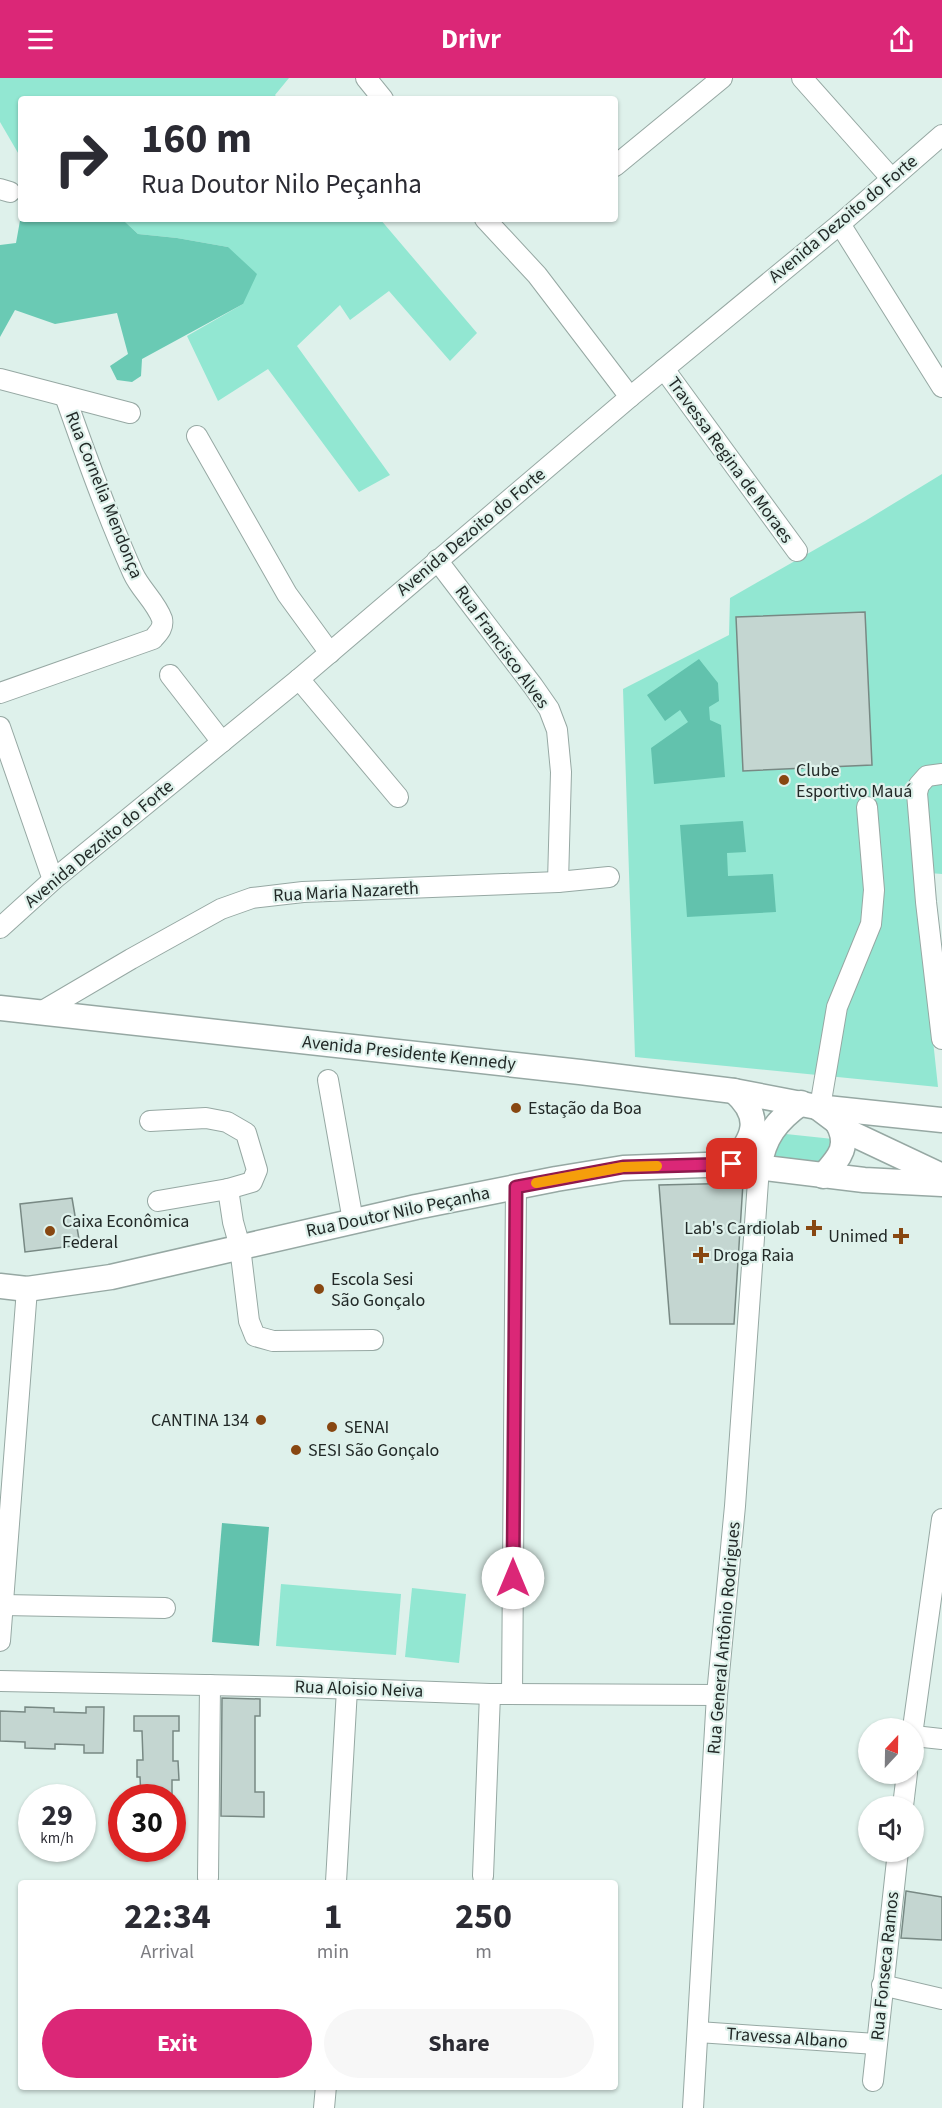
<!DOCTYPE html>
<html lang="en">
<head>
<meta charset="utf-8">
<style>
  :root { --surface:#fff; --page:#f7f7f7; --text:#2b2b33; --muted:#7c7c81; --accent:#db2777 }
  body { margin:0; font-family:"Source Sans 3",sans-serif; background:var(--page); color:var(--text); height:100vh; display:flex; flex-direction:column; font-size:22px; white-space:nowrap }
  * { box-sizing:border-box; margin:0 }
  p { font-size:20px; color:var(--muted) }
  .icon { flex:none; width:33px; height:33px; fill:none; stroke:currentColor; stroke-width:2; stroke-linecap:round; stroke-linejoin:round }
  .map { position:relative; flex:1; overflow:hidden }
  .panel { position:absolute; left:18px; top:1802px; width:600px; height:210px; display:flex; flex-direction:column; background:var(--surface); border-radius:6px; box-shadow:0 2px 4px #0004 }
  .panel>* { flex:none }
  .hud { position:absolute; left:18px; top:18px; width:600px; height:126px; border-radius:6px; box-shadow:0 2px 4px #0004; background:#fff; color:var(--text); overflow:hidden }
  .needle { width:39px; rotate:22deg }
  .buttons { position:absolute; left:858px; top:1640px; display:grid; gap:12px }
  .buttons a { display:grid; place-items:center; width:66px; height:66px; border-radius:50%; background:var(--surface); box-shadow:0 2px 4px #0004; font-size:30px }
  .speed { position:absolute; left:18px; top:1706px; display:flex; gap:12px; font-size:30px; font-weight:700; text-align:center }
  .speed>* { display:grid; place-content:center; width:78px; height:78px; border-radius:50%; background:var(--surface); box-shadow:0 2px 4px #0004; line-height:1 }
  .speed small { font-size:15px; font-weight:400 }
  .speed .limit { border:9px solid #d22; background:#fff; color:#111 }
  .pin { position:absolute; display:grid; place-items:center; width:51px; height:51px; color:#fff; margin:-26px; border-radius:12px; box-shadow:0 3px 9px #0006 }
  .me { position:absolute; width:66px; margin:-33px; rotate:0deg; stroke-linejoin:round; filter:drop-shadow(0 0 4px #0008) }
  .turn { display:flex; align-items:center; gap:21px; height:126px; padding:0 24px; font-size:27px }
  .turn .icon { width:78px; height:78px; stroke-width:2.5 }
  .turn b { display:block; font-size:42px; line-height:51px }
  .eta { display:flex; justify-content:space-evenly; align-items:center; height:102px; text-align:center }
  .eta b { font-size:36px; font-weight:700; line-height:42px }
  .primary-button { display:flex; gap:12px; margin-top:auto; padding:12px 24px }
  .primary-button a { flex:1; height:69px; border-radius:36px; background:var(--accent); color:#fff; font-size:24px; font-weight:700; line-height:69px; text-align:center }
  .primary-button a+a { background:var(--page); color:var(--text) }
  header { display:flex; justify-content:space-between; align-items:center; height:78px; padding:0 24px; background:var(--accent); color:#fff; font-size:27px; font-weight:700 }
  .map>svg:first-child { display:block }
</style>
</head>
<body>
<header><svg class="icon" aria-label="menu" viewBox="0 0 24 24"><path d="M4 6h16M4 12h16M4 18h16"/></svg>Drivr<svg class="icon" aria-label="share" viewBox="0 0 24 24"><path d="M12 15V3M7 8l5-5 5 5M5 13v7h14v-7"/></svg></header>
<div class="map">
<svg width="942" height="2030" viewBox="0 0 942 2030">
  <rect width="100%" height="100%" fill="#def1eb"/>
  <g fill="#92e7d2">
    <path d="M 0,0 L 289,0 L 275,17 L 278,21 L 21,21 L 21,80 L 0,44 Z"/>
    <path d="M 122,141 L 380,141 L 477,255 L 450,283 L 389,213 L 350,242 L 340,227 L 297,268 L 390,397 L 359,414 L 268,291 L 218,323 L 187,258 L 243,226 L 228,169 L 177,160 L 138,156 Z"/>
    <path d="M 942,396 L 942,796 L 915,794 L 938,1009 L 635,979 L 623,611 L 729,557 L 730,520 L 865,443 Z"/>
    <path d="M 786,1056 L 833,1061 L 836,1063 L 819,1087 L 772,1081 L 773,1061 Z"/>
    <path d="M 281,1506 L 401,1516 L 396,1577 L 276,1568 Z"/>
    <path d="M 412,1510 L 466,1516 L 459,1585 L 405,1579 Z"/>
  </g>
  <path fill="#6acab4" d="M 21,137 L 21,141 L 122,141 L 138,156 L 177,160 L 228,169 L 257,196 L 243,226 L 142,281 L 141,298 L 132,304 L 117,302 L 110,288 L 128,276 L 117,235 L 55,246 L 15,232 L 0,259 L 0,167 L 16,165 Z"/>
  <g fill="#62c2ad">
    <path d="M 699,581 L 718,605 L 719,623 L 709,629 L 710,642 L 721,647 L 725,699 L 654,706 L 651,670 L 688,644 L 680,632 L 665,643 L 647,617 Z"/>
    <path d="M 743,743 L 746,774 L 727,775 L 728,798 L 773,796 L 776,834 L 687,839 L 680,747 Z"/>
    <path d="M 222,1445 L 269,1449 L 259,1568 L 212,1564 Z"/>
  </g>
  <g fill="#c4d6d1" stroke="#788984" stroke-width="1.5">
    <path d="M 865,534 L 872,687 L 743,693 L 736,539 Z"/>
    <path d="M 743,1105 L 734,1246 L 670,1246 L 659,1107 Z"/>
    <path d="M 72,1120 L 80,1167 L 25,1174 L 20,1126 Z"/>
    <path d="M 222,1620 L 260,1621 L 260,1638 L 255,1638 L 255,1714 L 264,1714 L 264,1739 L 221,1738 Z"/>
    <path d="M 25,1629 L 54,1630 L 54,1634 L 86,1635 L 86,1629 L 104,1629 L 103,1675 L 84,1675 L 84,1667 L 55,1666 L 55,1671 L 25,1670 L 25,1664 L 0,1663 L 0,1633 L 25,1634 Z"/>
    <path d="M 134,1638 L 179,1638 L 179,1653 L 173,1653 L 173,1683 L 178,1683 L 179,1702 L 172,1702 L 172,1719 L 141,1719 L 140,1699 L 137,1699 L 137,1682 L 143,1682 L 142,1653 L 134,1653 Z"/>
    <path d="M 906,1813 L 942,1819 L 942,1862 L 901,1860 Z"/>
  </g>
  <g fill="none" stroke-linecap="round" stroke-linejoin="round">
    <g stroke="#96a8a3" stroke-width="22">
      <g id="minor">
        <path d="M 366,0 L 383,21"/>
        <path d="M 802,0 L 891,100"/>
        <path d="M 615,88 L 722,0"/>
        <path d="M 0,111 L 10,114"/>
        <path d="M 485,141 L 537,197 L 630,319"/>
        <path d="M 840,146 L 942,309"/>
        <path d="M 664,291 L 797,473"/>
        <path d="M 0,301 L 130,335"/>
        <path d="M 197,358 L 287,516 L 330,575"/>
        <path d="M 437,482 L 533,608 L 549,631 L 557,652 L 561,694 L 558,804"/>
        <path d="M 170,597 L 222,664"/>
        <path d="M 299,601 L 398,719"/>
        <path d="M 0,615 L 153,561 C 158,555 164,550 162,541 C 156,524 140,511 133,495 C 107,437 86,378 65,318"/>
        <path d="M 0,649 L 53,802"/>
        <path d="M 942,696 L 927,698 L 919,707 L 917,715 L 926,824 L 942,961"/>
        <path d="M 0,850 L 53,802 L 299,601 L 630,319 L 840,146 L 942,57"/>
        <path d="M 39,935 L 131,881 L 221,831 L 252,820 L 303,814 L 558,804 L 609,799"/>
        <path d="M 328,1002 L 353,1143"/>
        <path d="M 820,1029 L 837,929 L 871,846 L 874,812 L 867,729"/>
        <path d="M 150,1043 L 206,1040 L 227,1044 L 246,1055 L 257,1092 L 252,1104 L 228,1111 L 158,1123"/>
        <path d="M 228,1111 L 233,1144 L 240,1169 L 249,1243 L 255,1258 L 273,1263 L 373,1262"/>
        <path d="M 3,1527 L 165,1530"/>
        <path d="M 0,1563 L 27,1211"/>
        <path d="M 0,1603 L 300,1609 L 490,1616 L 717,1617"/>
        <path d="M 512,1616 L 516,1109"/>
        <path d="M 913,1650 L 942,1441"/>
        <path d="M 914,1658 L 942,1661"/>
        <path d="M 903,1728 L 907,1695"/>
        <path d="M 483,1798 L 490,1616"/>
        <path d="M 208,1800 L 210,1607"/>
        <path d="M 336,1804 L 347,1611"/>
        <path d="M 882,1907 L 942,1921"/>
        <path d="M 698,1954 L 876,1966"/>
        <path d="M 873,2003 L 898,1773"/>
        <path d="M 324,2030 L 326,2008"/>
        <path d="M 693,2030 L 717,1617 L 735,1428 L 759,1089"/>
      </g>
    </g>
    <g stroke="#96a8a3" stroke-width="27">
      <g id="major">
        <path d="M 0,930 L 580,994 L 734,1013 L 817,1029 L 942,1042"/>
        <path d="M 817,1029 L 853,1056 L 942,1098"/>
        <path d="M 732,1086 C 755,1059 763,1039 734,1013"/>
        <path d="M 759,1089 C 764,1059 776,1043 801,1025"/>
        <path d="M 823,1098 C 839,1080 851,1068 837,1044"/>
        <path d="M 0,1208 L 27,1211 L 111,1199 L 416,1129 L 556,1101 L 623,1090 L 732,1086 L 864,1102 L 942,1106"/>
      </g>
    </g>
    <use href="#minor" stroke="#fff" stroke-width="20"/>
    <use href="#major" stroke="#fff" stroke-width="24"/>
  </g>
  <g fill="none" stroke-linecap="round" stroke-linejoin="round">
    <g stroke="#8e194d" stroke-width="15">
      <path id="route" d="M 513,1500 L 516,1109 L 623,1089 L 732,1086"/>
    </g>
    <use href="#route" stroke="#db2777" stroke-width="10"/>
    <path stroke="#f59e0b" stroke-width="10" d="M 536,1105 L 623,1089 L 657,1088"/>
  </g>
  <g fill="#884711" stroke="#def1eb" stroke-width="2">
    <circle cx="784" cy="702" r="6"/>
    <circle cx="516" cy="1030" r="6"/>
    <path d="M811 1141h6v6h6v6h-6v6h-6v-6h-6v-6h6z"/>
    <circle cx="50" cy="1153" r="6"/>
    <path d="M898 1149h6v6h6v6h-6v6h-6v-6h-6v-6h6z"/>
    <path d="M698 1168h6v6h6v6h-6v6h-6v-6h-6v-6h6z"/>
    <circle cx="319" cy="1211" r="6"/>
    <circle cx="261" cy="1342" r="6"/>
    <circle cx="332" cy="1349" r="6"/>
    <circle cx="296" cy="1372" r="6"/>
  </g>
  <g text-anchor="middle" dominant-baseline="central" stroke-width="4.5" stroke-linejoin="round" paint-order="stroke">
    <g font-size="18" fill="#222927" stroke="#def1eb">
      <text transform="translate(843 141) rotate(-40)">Avenida Dezoito do Forte</text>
      <text transform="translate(730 382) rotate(54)">Travessa Regina de Moraes</text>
      <text transform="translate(104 417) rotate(68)">Rua Cornelia Mendonça</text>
      <text transform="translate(471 454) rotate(-40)">Avenida Dezoito do Forte</text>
      <text transform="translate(502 569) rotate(54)">Rua Francisco Alves</text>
      <text transform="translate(99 766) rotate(-40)">Avenida Dezoito do Forte</text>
      <text transform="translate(346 814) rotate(-3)">Rua Maria Nazareth</text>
      <text transform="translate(409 975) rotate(6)">Avenida Presidente Kennedy</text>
      <text transform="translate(398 1134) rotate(-12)">Rua Doutor Nilo Peçanha</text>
      <text transform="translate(724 1560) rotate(-85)">Rua General Antônio Rodrigues</text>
      <text transform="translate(359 1611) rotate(2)">Rua Aloisio Neiva</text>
      <text transform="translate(885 1888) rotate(-84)">Rua Fonseca Ramos</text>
      <text transform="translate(787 1960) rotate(4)">Travessa Albano</text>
    </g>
    <g font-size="18" fill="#222927" stroke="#def1eb" text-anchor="start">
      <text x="796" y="692">Clube<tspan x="796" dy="21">Esportivo Mauá</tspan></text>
      <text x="528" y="1030">Estação da Boa</text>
      <text x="62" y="1143">Caixa Econômica<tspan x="62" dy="21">Federal</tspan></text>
      <text x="800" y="1150" text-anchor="end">Lab's Cardiolab</text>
      <text x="888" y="1158" text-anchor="end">Unimed</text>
      <text x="713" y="1177">Droga Raia</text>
      <text x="331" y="1201">Escola Sesi<tspan x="331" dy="21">São Gonçalo</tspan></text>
      <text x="249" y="1342" text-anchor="end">CANTINA 134</text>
      <text x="344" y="1349">SENAI</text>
      <text x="308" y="1372">SESI São Gonçalo</text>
    </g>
  </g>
</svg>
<div class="buttons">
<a><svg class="needle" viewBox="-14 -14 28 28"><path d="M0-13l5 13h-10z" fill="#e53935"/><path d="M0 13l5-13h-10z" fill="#7c7c81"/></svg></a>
<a><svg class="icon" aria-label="sound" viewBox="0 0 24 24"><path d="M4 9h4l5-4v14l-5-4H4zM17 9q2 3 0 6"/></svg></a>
</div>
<div class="speed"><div>29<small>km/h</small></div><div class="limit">30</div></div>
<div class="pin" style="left:732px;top:1086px;background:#d93025"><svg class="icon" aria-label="arrive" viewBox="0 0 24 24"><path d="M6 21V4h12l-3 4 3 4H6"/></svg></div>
<svg class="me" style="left:513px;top:1500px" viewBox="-20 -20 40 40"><circle r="19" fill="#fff"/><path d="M0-13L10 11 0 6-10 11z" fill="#db2777"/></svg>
<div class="hud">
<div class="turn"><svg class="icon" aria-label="right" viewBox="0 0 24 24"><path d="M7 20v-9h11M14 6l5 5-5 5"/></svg><div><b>160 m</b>Rua Doutor Nilo Peçanha</div></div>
</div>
<section class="panel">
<div class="eta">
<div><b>22:34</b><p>Arrival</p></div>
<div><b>1</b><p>min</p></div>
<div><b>250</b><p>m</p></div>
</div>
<div class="primary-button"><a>Exit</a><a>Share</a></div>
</section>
</div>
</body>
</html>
